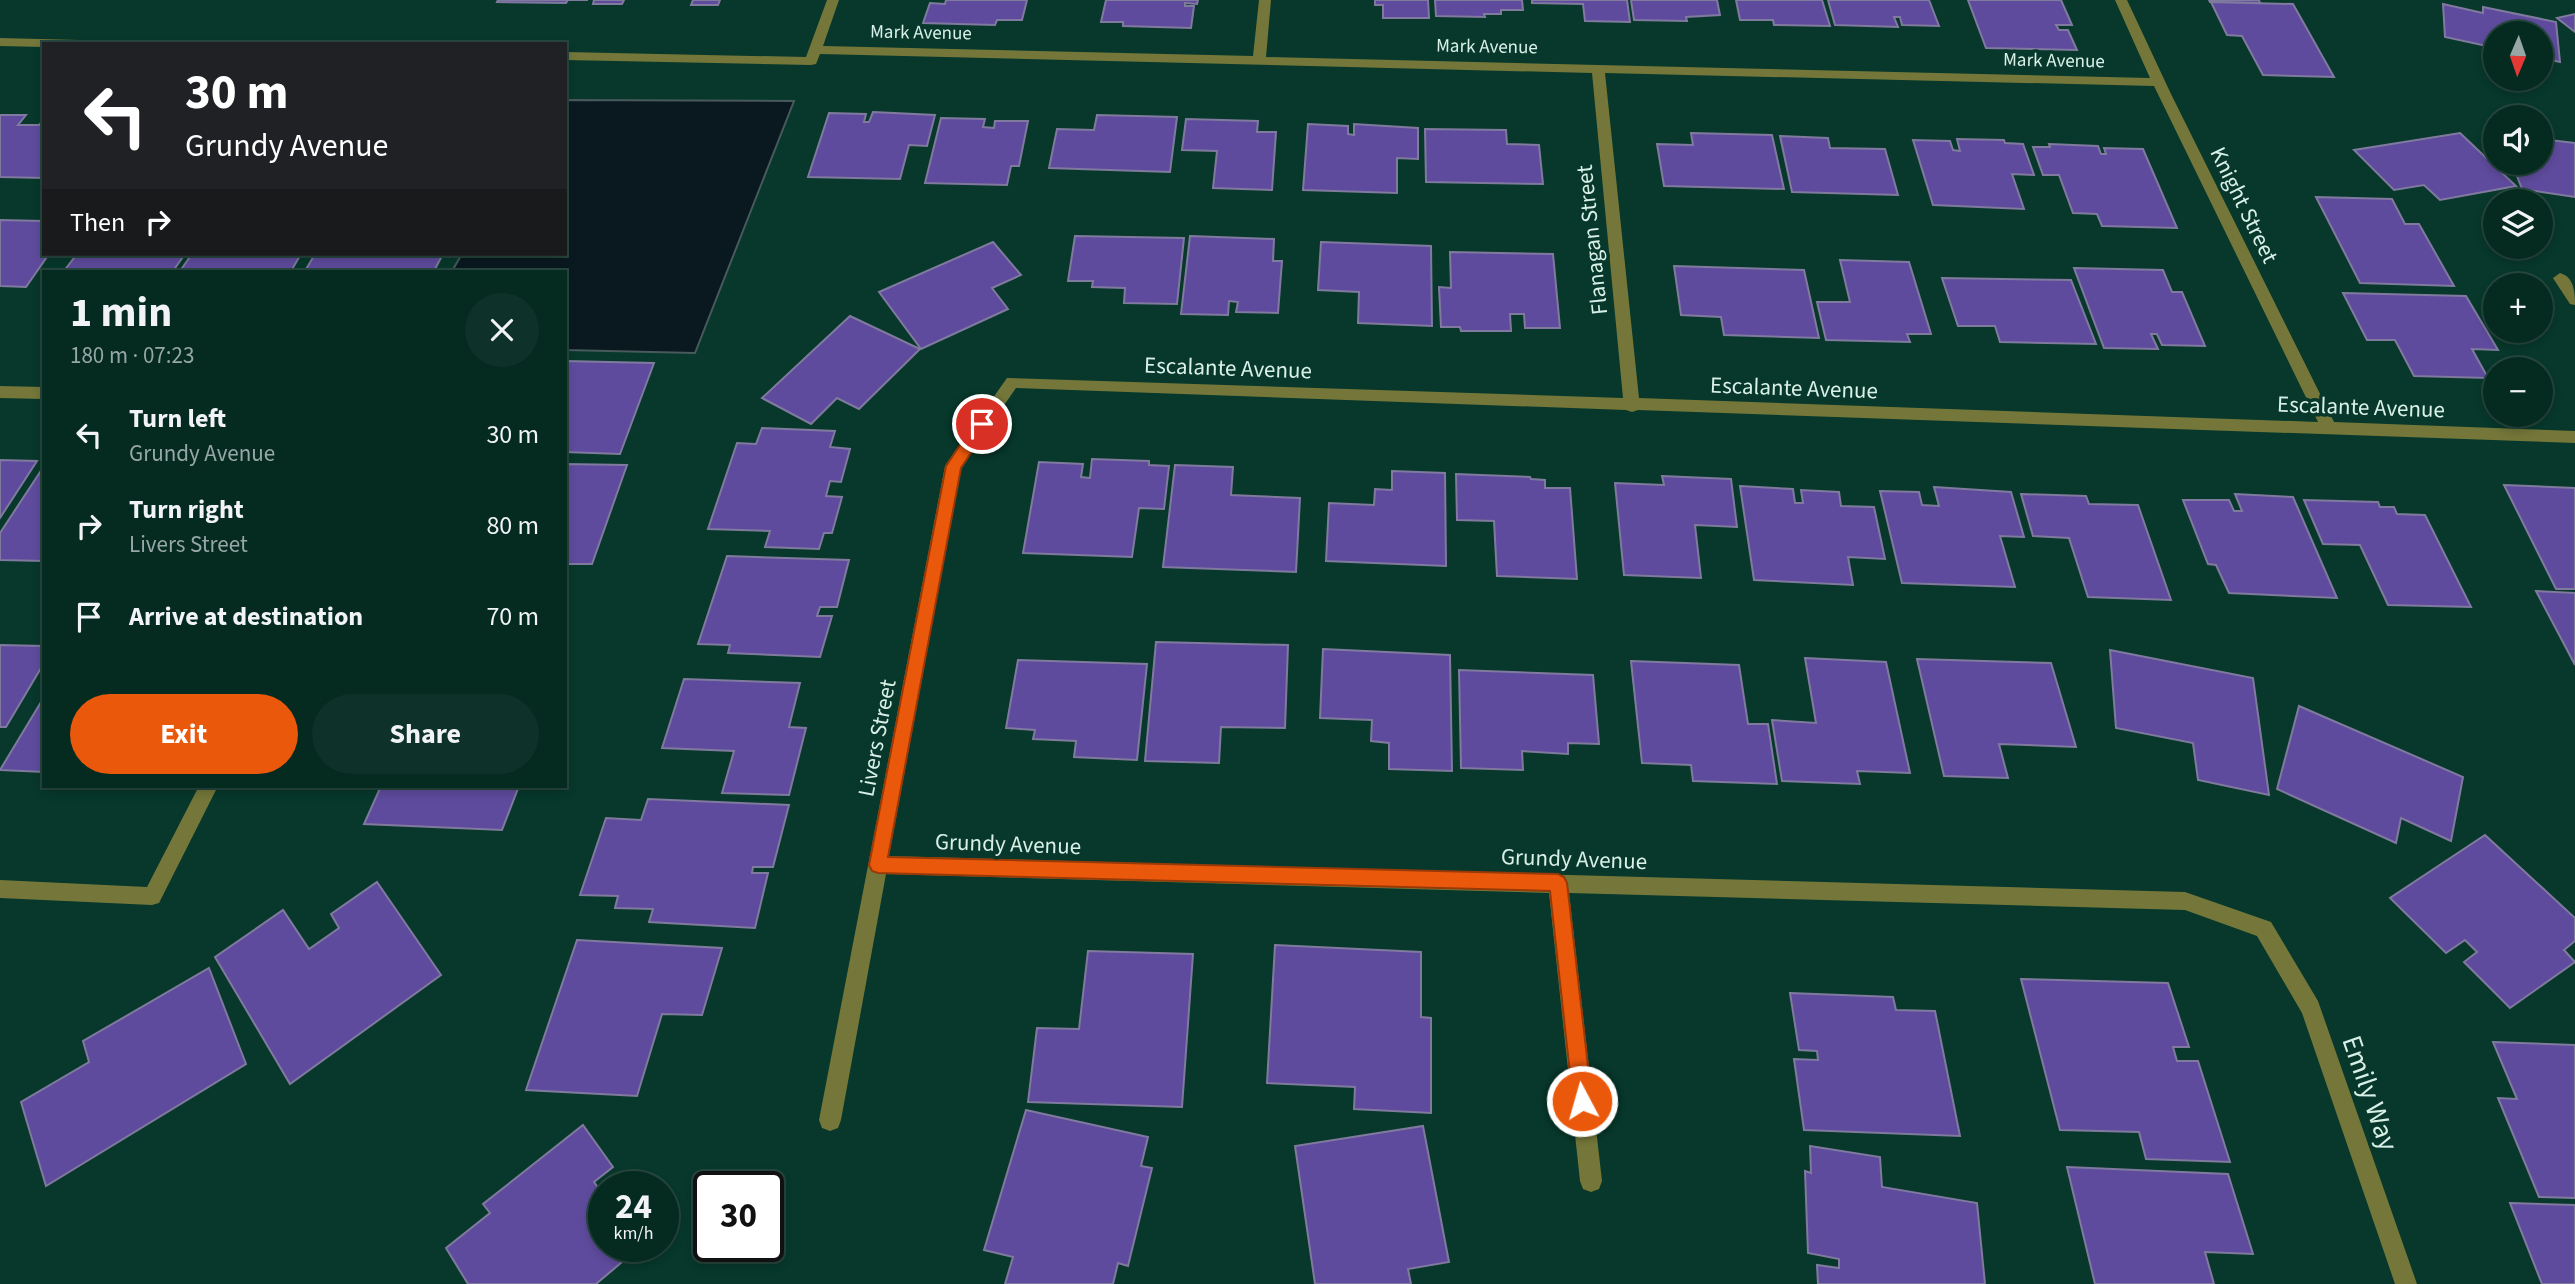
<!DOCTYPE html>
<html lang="en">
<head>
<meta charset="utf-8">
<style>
  :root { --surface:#052a20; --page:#0e3229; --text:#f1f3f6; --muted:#97a7a5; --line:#26463e; --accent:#ea580c }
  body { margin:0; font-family:"Source Sans 3",sans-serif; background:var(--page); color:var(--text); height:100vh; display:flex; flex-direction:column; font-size:26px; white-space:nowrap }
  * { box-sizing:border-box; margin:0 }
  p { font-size:23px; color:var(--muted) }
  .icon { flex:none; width:38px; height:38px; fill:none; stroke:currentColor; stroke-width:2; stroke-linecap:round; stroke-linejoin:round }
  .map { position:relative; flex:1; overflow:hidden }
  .panel { position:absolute; left:42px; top:270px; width:525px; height:518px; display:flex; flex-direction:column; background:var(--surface); border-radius:0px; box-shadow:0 4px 10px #0003,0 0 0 2px var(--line) }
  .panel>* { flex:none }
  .guide { position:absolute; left:42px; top:42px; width:525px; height:214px; border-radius:0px; box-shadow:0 4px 10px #0003,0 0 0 2px var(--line); background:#202124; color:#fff; overflow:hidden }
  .needle { width:46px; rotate:182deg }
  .controls { position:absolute; left:2483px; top:21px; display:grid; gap:14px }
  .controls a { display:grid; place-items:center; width:70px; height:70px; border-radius:50%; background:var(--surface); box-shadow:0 4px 10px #0003,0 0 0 2px var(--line); font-size:35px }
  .speed { position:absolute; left:588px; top:1171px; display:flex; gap:14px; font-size:35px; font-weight:700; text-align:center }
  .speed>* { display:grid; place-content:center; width:91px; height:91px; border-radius:50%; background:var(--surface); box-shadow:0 4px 10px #0003,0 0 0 2px var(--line); line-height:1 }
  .speed small { font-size:18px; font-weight:400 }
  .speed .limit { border:4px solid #111; border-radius:10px; background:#fff; color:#111 }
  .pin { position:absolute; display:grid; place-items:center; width:60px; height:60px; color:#fff; margin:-30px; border:4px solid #fff; border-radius:50%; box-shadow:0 2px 7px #0007 }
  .me { position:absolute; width:77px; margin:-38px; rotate:354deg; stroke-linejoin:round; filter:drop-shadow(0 0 5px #0008) }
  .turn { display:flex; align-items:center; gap:24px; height:147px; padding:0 28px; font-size:32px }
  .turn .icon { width:91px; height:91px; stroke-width:2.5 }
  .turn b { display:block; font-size:49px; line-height:60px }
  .then { display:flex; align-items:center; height:66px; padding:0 28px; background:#0003; gap:14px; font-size:26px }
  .round { display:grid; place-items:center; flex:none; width:74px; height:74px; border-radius:37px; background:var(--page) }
  .overview { display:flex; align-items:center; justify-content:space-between; height:119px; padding:0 28px }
  h1 { font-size:42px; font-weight:700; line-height:52px }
  .button { display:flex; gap:14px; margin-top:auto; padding:14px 28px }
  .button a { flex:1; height:80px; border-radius:42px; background:var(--accent); color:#fff; font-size:28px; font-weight:700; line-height:80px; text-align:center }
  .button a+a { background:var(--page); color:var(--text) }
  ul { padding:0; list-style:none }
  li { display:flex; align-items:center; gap:21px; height:91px; padding:0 28px }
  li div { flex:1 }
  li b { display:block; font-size:26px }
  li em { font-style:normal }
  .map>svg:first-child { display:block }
</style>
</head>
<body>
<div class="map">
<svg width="2575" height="1284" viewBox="0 0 2575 1284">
  <rect width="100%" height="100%" fill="#07382b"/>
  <path fill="#0a1920" stroke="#485a5c" stroke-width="2" d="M 565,100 L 794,101 L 695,353 L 565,350 L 565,271 L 452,271 L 462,254 L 565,254 Z"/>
  <g fill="#5e4b9d" stroke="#7f7a9e" stroke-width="2">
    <path d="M 498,0 L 588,0 L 568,0 L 566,3 L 497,2 Z"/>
    <path d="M 594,0 L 624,0 L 622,4 L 593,4 Z"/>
    <path d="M 693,0 L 720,0 L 718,5 L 691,5 Z"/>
    <path d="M 946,0 L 1027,0 L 1022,20 L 997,20 L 995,25 L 923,23 L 930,3 L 945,4 Z"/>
    <path d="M 1106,0 L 1198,0 L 1197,4 L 1185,3 L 1185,6 L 1194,6 L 1191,28 L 1123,26 L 1123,22 L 1101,22 Z"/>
    <path d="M 1375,0 L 1428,0 L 1429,18 L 1383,18 L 1383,5 L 1375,5 Z"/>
    <path d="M 1435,0 L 1522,0 L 1523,10 L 1501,10 L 1501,14 L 1484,14 L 1485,17 L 1436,16 Z"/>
    <path d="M 1532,0 L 1627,0 L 1630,22 L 1585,21 L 1583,4 L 1532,3 Z"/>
    <path d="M 1631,0 L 1717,0 L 1720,15 L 1686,17 L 1687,21 L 1634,20 Z"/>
    <path d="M 1736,0 L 1822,0 L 1830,26 L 1774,25 L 1773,20 L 1740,20 Z"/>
    <path d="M 1828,0 L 1929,0 L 1939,26 L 1902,25 L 1900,17 L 1894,17 L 1898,27 L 1835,25 Z"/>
    <path d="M 1968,0 L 2061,0 L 2072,25 L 2056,25 L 2059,30 L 2068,30 L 2077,50 L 1986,48 Z"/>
    <path d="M 2209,0 L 2259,0 L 2260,3 L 2210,2 Z"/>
    <path d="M 2211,2 L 2293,4 L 2334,77 L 2263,75 L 2242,36 L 2227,35 Z"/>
    <path d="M 2443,4 L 2483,13 L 2483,7 L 2556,22 L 2560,62 L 2541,58 L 2541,33 L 2496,33 L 2496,48 L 2445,37 Z"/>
    <path d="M 2575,14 L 2575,32 L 2557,18 Z"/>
    <path d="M 873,112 L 935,115 L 927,146 L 909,145 L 900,179 L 808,177 L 829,113 L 866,114 L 864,122 L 869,122 Z"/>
    <path d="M 0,115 L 26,115 L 18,125 L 39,125 L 44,120 L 44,178 L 0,177 Z"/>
    <path d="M 1097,115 L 1177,117 L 1170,172 L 1049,168 L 1057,129 L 1094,130 Z"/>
    <path d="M 941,118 L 985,119 L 983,127 L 994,128 L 995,121 L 1028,121 L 1019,166 L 1011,166 L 1007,185 L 925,183 Z"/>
    <path d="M 1186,119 L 1258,121 L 1257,132 L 1276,132 L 1272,190 L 1213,188 L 1217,151 L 1182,150 Z"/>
    <path d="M 1308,124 L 1348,126 L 1348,134 L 1354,135 L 1354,124 L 1418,128 L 1418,159 L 1397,158 L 1397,193 L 1303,190 Z"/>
    <path d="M 1425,129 L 1506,130 L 1507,144 L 1539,145 L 1543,184 L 1426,182 Z"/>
    <path d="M 1691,133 L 1772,135 L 1784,189 L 1664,186 L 1657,144 L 1693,145 Z"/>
    <path d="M 2460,133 L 2516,186 L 2440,200 L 2424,185 L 2394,190 L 2354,150 Z"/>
    <path d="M 1780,136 L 1828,138 L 1830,148 L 1885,149 L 1898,195 L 1792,192 Z"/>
    <path d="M 1957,139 L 2004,140 L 2005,143 L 2023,144 L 2034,175 L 2012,174 L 2024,209 L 1933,205 L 1913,140 L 1950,141 L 1953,150 L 1960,151 Z"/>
    <path d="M 2541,139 L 2575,143 L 2575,197 L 2522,189 L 2512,163 L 2541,163 Z"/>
    <path d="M 2049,144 L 2098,146 L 2101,154 L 2106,154 L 2104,148 L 2143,149 L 2177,228 L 2102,226 L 2097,214 L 2073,213 L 2059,175 L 2043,175 L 2033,147 L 2050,147 Z"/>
    <path d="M 2316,197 L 2392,199 L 2405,224 L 2419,224 L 2454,286 L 2360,283 Z"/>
    <path d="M 0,220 L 44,221 L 44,254 L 49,254 L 26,287 L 0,286 Z"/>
    <path d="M 1075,236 L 1184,238 L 1177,304 L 1124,303 L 1125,288 L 1092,287 L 1093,281 L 1068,281 Z"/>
    <path d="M 1190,236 L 1274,239 L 1273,261 L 1282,261 L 1278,313 L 1236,312 L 1238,302 L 1229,301 L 1228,315 L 1181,314 Z"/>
    <path d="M 993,242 L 1021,275 L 992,288 L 1008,309 L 921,349 L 879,292 Z"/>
    <path d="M 1321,242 L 1431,246 L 1432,326 L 1358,323 L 1359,292 L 1318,290 Z"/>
    <path d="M 1450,252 L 1553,254 L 1560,328 L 1525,328 L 1524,314 L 1510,314 L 1511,331 L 1461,331 L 1460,327 L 1441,327 L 1439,287 L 1451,288 Z"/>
    <path d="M 77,254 L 185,254 L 173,271 L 64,271 Z"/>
    <path d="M 192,254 L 301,254 L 291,271 L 180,271 Z"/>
    <path d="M 315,254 L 443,254 L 434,271 L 305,271 Z"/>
    <path d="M 1840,260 L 1909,262 L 1931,334 L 1907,334 L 1910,342 L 1826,340 L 1817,302 L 1850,302 Z"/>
    <path d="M 1674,266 L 1804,270 L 1819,338 L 1724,335 L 1721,317 L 1681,315 Z"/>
    <path d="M 2074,268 L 2163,270 L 2172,292 L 2182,292 L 2205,346 L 2162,345 L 2157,334 L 2151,334 L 2158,349 L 2104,348 Z"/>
    <path d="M 1942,278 L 2071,280 L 2096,344 L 2000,342 L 1995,326 L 1958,326 Z"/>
    <path d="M 2343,293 L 2466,296 L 2498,350 L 2472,349 L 2488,378 L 2414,376 L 2395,340 L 2367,340 Z"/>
    <path d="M 850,316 L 920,349 L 859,409 L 837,398 L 811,424 L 762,398 Z"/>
    <path d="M 565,361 L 654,363 L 620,454 L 565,452 Z"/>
    <path d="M 762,428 L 835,431 L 830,447 L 850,449 L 841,482 L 830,481 L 826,496 L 842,497 L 832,533 L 824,533 L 819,549 L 765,547 L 770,531 L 708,529 L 737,443 L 756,444 Z"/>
    <path d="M 1092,459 L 1149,461 L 1149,465 L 1169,466 L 1164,509 L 1139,508 L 1132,557 L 1023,553 L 1039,462 L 1083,464 L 1081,477 L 1090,478 Z"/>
    <path d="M 0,460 L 37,461 L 0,518 Z"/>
    <path d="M 565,464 L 627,465 L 592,564 L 565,564 Z"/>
    <path d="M 1175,465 L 1233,467 L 1231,495 L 1300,498 L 1296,572 L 1163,567 Z"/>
    <path d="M 44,466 L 44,561 L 0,560 L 0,533 Z"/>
    <path d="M 1392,471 L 1445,473 L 1446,566 L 1326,561 L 1329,503 L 1374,505 L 1375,489 L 1392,490 Z"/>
    <path d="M 1456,474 L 1530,477 L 1531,479 L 1545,480 L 1545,488 L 1570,488 L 1577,579 L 1497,576 L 1494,521 L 1457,520 Z"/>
    <path d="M 1662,476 L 1731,479 L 1737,527 L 1695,525 L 1701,578 L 1624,575 L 1615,483 L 1664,485 Z"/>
    <path d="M 2504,485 L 2575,488 L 2575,589 L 2556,589 Z"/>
    <path d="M 1740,486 L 1793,489 L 1795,503 L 1803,503 L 1801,490 L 1839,492 L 1841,506 L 1874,507 L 1885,559 L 1848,557 L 1853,585 L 1754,580 Z"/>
    <path d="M 1934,487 L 2011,492 L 2024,537 L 2000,536 L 2015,587 L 1902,583 L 1880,491 L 1919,492 L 1922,505 L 1939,506 Z"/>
    <path d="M 2021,494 L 2086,496 L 2089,504 L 2138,505 L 2171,600 L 2088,597 L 2069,538 L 2033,536 Z"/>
    <path d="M 2235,494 L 2293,497 L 2337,598 L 2229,593 L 2216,565 L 2208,564 L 2183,500 L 2229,500 L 2234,511 L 2242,511 Z"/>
    <path d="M 2304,500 L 2378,502 L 2380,507 L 2394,507 L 2397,514 L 2425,515 L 2471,607 L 2388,605 L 2360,545 L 2323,544 Z"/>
    <path d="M 727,556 L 849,560 L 837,607 L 820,607 L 817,616 L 832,616 L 820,657 L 728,653 L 730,645 L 698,644 Z"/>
    <path d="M 2536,591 L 2575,593 L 2575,665 Z"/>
    <path d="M 1156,642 L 1288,645 L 1285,728 L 1221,727 L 1219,763 L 1145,761 Z"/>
    <path d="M 0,645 L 44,646 L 44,663 L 6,727 L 0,727 Z"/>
    <path d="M 1323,649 L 1450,655 L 1452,771 L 1389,769 L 1389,743 L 1371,741 L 1372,720 L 1320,718 Z"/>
    <path d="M 2110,650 L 2253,678 L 2269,795 L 2198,780 L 2193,743 L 2116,728 Z"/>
    <path d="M 1805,658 L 1886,662 L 1910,773 L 1857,771 L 1860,784 L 1782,781 L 1772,720 L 1816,723 Z"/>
    <path d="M 1917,659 L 2051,663 L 2076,747 L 1999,744 L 2008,778 L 1944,776 Z"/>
    <path d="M 1018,660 L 1147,664 L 1137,760 L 1074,757 L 1076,741 L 1033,739 L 1035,730 L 1006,728 Z"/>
    <path d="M 1631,661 L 1739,665 L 1748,724 L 1768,724 L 1777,784 L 1693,781 L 1691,765 L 1642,763 Z"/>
    <path d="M 1459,670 L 1593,675 L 1599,744 L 1568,743 L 1568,754 L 1522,751 L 1523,770 L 1461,768 Z"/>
    <path d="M 684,679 L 800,683 L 789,727 L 806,728 L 789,795 L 722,793 L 734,751 L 662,748 Z"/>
    <path d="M 44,697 L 44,772 L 0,770 Z"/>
    <path d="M 2299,706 L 2463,777 L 2451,841 L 2401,818 L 2396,843 L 2277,789 Z"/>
    <path d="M 381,786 L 519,786 L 502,830 L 364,824 Z"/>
    <path d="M 648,799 L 789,805 L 773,867 L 753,867 L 752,873 L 768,873 L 755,928 L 649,922 L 653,909 L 615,908 L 618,896 L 580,895 L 606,818 L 641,820 Z"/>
    <path d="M 2485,835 L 2575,918 L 2575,941 L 2564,950 L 2575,962 L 2510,1008 L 2464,962 L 2477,952 L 2465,940 L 2446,953 L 2390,898 Z"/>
    <path d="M 377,882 L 441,975 L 290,1084 L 215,957 L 283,910 L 309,949 L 339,928 L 331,914 Z"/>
    <path d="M 577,940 L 722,948 L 702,1015 L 662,1014 L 637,1096 L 526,1090 Z"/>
    <path d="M 1275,945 L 1421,952 L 1421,1017 L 1431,1018 L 1431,1113 L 1354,1109 L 1355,1087 L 1267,1083 Z"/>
    <path d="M 1088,951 L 1193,954 L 1182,1107 L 1028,1102 L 1037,1028 L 1079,1029 Z"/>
    <path d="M 209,968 L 246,1064 L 46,1186 L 21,1102 L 89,1062 L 83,1041 Z"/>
    <path d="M 2021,979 L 2168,983 L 2189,1047 L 2173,1047 L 2177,1061 L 2198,1061 L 2230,1162 L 2146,1159 L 2139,1132 L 2060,1130 Z"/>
    <path d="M 1790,993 L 1893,997 L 1896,1010 L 1935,1011 L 1960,1136 L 1804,1130 L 1794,1059 L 1818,1060 L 1817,1051 L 1799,1050 Z"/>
    <path d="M 2493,1042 L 2575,1045 L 2575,1198 L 2539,1197 L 2498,1098 L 2517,1099 Z"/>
    <path d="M 1026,1110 L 1148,1137 L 1141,1166 L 1152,1168 L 1128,1266 L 1118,1263 L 1113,1284 L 1005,1284 L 1013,1257 L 984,1250 Z"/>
    <path d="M 583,1125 L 613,1167 L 594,1182 L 602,1193 L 604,1192 L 604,1246 L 641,1246 L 596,1284 L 468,1284 L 446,1248 L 490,1213 L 483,1204 Z"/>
    <path d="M 1423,1126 L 1449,1262 L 1408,1269 L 1411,1284 L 1315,1284 L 1295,1146 Z"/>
    <path d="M 1810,1146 L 1880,1157 L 1882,1187 L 1977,1203 L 1985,1284 L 1818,1284 L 1817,1265 L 1839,1268 L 1839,1259 L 1808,1253 L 1805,1171 L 1811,1173 Z"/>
    <path d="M 2067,1167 L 2228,1174 L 2253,1254 L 2205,1252 L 2214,1284 L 2095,1284 Z"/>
    <path d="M 2510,1203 L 2575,1205 L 2575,1284 L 2542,1284 Z"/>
  </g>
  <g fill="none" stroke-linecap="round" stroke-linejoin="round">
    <g fill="#747739" fill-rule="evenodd">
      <path d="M 827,0 L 839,0 L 823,46 L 1253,56 L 1259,0 L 1271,0 L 1266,57 L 2150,78 L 2115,0 L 2127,0 L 2171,94 L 2334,422 L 2575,431 L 2575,443 L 1638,410 L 1632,412 L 1626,410 L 1016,388 L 961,467 L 889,856 L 2185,892 L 2271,922 L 2318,1001 L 2417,1284 L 2395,1284 L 2302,1013 L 2257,936 L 2185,910 L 1569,893 L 1602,1181 L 1599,1189 L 1591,1192 L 1583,1189 L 1580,1181 L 1549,893 L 886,874 L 841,1120 L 838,1128 L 830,1131 L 822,1128 L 819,1120 L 945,466 L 1007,378 L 1623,398 L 1592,73 L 820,54 L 816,64 L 811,65 L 565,60 L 565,52 L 806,57 ZM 1605,73 L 2154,86 L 2318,422 L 1639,398 Z"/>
      <path d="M 0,38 L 80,40 L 86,44 L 44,44 L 44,47 L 0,46 Z"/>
      <path d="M 2560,273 C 2574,277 2575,292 2575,305 L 2570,304 L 2553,278 Z"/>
      <path d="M 0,386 L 44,387 L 44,399 L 0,398 Z"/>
      <path d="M 199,786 L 218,786 L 159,903 L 152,905 L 0,898 L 0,880 L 147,887 Z"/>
    </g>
  </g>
  <path fill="#ea580c" stroke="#983908" stroke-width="2" d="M 982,419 L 990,424 L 961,468 L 888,857 L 1558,874 L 1564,877 L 1567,883 L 1592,1101 L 1589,1107 L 1582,1110 L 1576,1107 L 1573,1101 L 1550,891 L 878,873 L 872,871 L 869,865 L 946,466 L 977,420 Z"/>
  <g text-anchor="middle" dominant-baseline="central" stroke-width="7" stroke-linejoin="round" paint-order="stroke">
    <g font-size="19" fill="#d9f0e7" stroke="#07382b">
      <text transform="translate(921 33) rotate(1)">Mark Avenue</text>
      <text transform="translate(1487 47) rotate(1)">Mark Avenue</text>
      <text transform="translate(2054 61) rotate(1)">Mark Avenue</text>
    </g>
    <g font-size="23" fill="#d9f0e7" stroke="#07382b">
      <text transform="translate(2244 205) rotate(64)">Knight Street</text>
      <text transform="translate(1592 240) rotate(-96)">Flanagan Street</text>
      <text transform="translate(1228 368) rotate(2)">Escalante Avenue</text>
      <text transform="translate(1794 388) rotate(2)">Escalante Avenue</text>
      <text transform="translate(2361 407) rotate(2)">Escalante Avenue</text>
      <text transform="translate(877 738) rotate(-79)">Livers Street</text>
      <text transform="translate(1008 844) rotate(2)">Grundy Avenue</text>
      <text transform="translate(1574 859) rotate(2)">Grundy Avenue</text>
    </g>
    <g font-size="28" fill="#d9f0e7" stroke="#07382b">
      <text transform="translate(2370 1093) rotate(71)">Emily Way</text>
    </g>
  </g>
</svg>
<div class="controls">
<a><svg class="needle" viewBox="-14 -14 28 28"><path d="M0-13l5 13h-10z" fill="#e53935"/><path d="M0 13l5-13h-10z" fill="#97a7a5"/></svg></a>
<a><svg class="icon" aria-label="sound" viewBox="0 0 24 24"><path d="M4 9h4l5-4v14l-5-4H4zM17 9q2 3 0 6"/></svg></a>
<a><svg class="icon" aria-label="layers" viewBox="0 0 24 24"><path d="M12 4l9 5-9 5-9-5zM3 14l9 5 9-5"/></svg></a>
<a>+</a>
<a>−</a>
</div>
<div class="speed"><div>24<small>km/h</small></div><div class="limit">30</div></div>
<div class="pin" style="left:982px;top:424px;background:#d93025"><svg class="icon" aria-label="arrive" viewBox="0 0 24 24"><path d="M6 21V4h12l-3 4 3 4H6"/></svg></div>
<svg class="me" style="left:1582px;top:1101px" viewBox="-20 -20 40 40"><circle r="17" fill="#ea580c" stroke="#fff" stroke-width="3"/><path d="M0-11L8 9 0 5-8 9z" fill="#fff"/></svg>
<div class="guide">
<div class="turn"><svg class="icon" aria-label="left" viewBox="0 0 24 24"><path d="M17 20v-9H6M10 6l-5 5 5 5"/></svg><div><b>30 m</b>Grundy Avenue</div></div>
<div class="then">Then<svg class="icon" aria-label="right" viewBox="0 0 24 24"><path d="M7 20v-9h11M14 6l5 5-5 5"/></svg></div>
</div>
<section class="panel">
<div class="overview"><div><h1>1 min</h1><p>180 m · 07:23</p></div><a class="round"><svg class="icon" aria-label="close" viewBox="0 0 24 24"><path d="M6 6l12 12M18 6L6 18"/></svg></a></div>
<ul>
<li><svg class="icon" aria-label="left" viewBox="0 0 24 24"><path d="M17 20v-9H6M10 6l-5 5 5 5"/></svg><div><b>Turn left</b><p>Grundy Avenue</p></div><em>30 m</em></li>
<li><svg class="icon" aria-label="right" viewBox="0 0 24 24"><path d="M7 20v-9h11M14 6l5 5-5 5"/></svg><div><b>Turn right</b><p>Livers Street</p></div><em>80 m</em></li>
<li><svg class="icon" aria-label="arrive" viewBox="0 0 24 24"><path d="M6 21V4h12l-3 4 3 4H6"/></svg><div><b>Arrive at destination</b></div><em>70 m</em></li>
</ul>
<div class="button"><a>Exit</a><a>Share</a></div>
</section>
</div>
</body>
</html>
